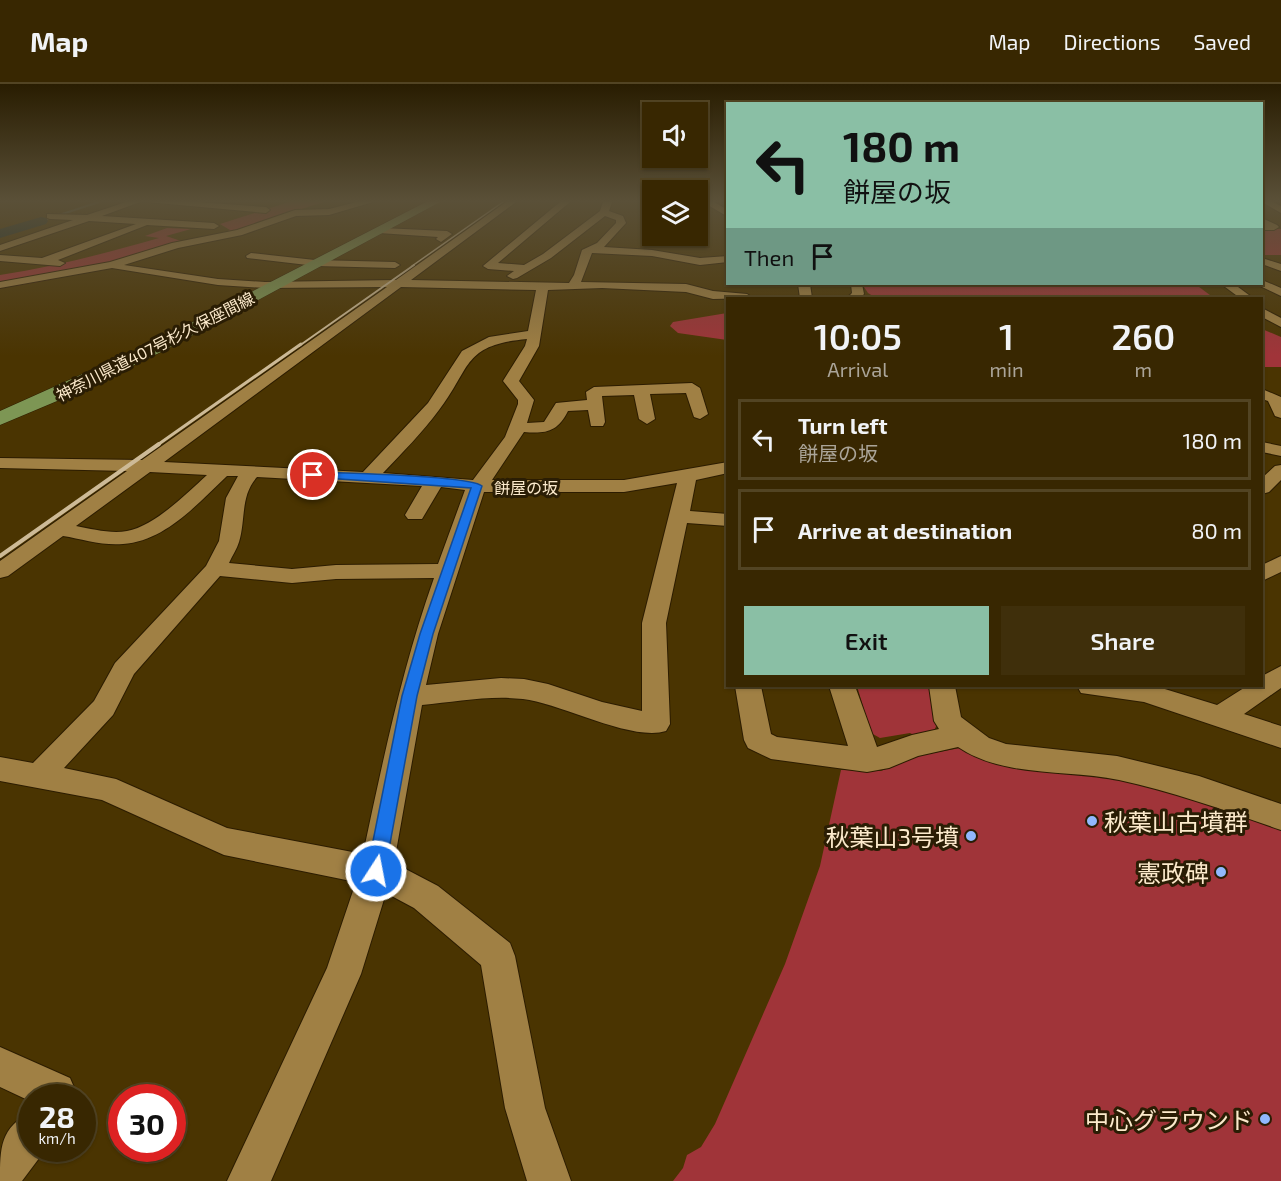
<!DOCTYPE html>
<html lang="en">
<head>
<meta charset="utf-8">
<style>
  :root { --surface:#382701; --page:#3f2f0b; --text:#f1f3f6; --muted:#aba599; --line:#524423; --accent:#8abfa5 }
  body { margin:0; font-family:"Exo 2","Noto Sans JP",sans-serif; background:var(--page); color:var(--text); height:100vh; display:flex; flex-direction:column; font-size:22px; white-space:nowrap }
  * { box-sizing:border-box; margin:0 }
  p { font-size:20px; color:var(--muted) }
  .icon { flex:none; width:33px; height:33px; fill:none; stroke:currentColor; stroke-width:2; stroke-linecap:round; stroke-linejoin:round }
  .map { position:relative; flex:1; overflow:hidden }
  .sheet { position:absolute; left:726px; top:213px; width:537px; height:390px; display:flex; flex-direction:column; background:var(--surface); border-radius:0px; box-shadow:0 2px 4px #0004,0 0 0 2px var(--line) }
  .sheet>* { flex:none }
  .banner { position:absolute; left:726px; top:18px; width:537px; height:183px; border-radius:0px; box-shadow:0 2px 4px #0004,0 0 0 2px var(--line); background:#8abfa5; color:#111; overflow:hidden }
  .tools { position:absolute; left:642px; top:18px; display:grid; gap:12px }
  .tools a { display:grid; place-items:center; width:66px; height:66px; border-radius:0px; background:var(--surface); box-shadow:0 2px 4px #0004,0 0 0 2px var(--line); font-size:30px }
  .speed { position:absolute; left:18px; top:1000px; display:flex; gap:12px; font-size:30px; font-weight:700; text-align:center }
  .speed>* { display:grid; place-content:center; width:78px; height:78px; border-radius:50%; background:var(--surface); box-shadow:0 2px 4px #0004,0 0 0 2px var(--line); line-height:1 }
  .speed small { font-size:15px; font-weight:400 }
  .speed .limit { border:9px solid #d22; background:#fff; color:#111 }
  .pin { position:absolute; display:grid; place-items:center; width:51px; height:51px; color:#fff; margin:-26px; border:3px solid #fff; border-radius:50%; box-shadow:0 2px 6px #0007 }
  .me { position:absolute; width:66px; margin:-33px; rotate:11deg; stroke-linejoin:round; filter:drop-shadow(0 0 4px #0008) }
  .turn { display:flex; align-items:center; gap:21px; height:126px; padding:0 18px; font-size:27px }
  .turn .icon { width:78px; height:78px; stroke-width:2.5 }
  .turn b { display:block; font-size:42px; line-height:51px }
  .then { display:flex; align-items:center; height:57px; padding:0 18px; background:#0003; gap:12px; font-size:22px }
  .eta { display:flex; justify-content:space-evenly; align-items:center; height:102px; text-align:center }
  .eta b { font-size:36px; font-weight:600; line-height:42px }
  .cta { display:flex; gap:12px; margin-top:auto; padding:12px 18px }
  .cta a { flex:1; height:69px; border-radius:0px; background:var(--accent); color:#111; font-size:24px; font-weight:600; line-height:69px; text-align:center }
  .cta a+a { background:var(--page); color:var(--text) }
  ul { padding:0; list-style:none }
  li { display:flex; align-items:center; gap:18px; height:81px; margin:0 12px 9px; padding:0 6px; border:3px solid var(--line); border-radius:0px }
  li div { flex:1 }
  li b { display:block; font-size:22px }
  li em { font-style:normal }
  header { display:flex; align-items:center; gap:36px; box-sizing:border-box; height:84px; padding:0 30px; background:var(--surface); border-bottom:2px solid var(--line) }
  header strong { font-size:28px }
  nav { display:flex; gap:33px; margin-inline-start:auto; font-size:21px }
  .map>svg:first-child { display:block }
</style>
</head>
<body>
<header>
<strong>Map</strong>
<nav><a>Map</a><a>Directions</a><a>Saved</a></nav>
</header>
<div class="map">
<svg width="1281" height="1097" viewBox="0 0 1281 1097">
  <rect width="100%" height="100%" fill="#4a3401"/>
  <g fill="#a03439">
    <path d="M 289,118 L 324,118 C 290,127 258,145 224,149 L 230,146 L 220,140 Z"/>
    <path d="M 167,144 L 191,145 L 166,152 L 181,157 C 123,182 62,195 0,204 L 0,191 C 54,183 106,169 159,154 L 145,152 Z"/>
    <path d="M 1262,144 L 1281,145 L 1281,171 L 1262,171 Z"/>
    <path d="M 862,200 L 1195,200 L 1214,214 L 876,214 L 868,209 Z"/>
    <path d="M 727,229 L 727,256 L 678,249 L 670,242 L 673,238 Z"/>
    <path d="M 1262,245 L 1281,253 L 1281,283 L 1262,283 Z"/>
    <path d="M 857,602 L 933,602 C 936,619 944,635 931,651 L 918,653 L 910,649 L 880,654 L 871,649 Z"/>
    <path d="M 971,662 L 1151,696 L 1281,738 L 1281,1097 L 673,1097 L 683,1084 L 687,1071 L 701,1063 L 715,1040 L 785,880 L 820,782 L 841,686 L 881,687 L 917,672 Z"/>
  </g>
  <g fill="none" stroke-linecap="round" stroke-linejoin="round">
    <path stroke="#5a655d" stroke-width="2" d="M 41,137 L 99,118"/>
    <path fill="#142c2e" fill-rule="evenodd" d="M 41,133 L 46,134 L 48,137 L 46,140 L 0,154 L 0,145 Z"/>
    <g stroke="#2c1c00" stroke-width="2">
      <g id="minor">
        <path d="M 126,118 L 140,118 L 102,132 L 214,139 L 219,142 L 214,145 L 147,141 L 58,176 L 65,179 L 60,182 L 0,177 L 0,171 L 42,174 L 136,140 L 89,137 L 0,167 L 0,161 L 73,136 L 50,135 L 47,134 L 47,130 L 87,131 Z"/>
        <path d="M 147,118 L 196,118 L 266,123 L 270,126 L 266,129 Z"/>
        <path d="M 357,118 L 373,118 L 329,131 L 296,132 L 242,151 L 178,164 L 124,181 L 218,195 L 265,198 L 396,196 L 506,118 L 516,118 L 411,196 L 569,199 L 574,191 L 582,166 L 597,159 L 616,139 L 616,136 L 605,132 L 551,174 L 517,194 L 513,195 L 507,192 L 514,187 L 488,185 L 483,182 L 560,118 L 570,118 L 498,179 L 524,181 L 543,170 L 600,127 L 603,118 L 612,118 L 609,127 L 623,132 L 626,139 L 604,163 L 652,166 L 700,174 L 728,172 L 728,178 L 700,181 L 652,172 L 592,169 L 581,198 L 686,200 L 713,207 L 747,210 L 753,214 L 713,215 L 686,208 L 602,204 L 548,206 L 539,262 L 519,297 L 534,316 L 527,339 L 544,338 L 556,319 L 587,316 L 586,308 L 594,303 L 692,299 L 700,304 L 708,330 L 700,335 L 694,333 L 686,309 L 650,310 L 655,335 L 647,340 L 639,335 L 634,311 L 602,312 L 605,338 L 603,342 L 591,342 L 588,326 L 568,327 C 558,348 545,350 524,348 L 492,396 L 624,396 L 728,378 L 728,389 L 696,396 L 690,427 L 728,430 L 728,442 L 687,439 L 666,539 L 670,640 L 666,647 C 632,658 560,619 523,615 C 490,611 455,618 422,621 L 394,779 L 438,802 L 510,859 L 515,872 L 545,1024 L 571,1097 L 527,1097 L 505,1024 L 481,881 L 414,824 L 386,809 L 361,890 L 271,1097 L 227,1097 L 327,884 L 356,798 L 224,771 L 102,716 L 0,697 L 0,673 L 33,679 L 94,617 L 115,579 L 206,482 L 219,457 L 226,414 L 238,392 L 227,392 C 198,419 166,457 123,460 C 103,462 82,455 63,452 L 8,492 L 0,494 L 0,477 L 127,387 L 0,384 L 0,374 L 142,376 L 387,203 L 265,204 L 218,201 L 112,184 L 0,204 L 0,198 L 110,178 L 172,159 L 237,146 L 295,126 L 329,125 ZM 401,203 L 536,206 L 528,247 L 489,253 L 462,267 L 428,319 L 363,388 L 164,378 ZM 527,255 L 525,262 L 503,297 L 518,316 L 518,320 L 505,353 L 473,396 L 383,389 C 402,369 422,349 439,326 C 472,283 462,261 527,255 ZM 150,388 L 207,391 C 187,409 155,442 127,447 C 111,450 92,445 76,442 ZM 257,393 L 422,402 L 405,431 L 408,435 L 422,435 L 441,403 L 465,406 L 438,480 L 336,481 L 292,485 L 229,479 C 232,472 237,465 239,458 C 246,435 240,412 257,393 ZM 677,399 L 642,539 L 642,627 L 602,618 L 548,600 L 524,595 L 501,594 L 426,601 L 438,550 L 484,408 L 624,408 ZM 220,492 L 292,499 L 336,495 L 434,494 C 402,584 383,676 363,770 L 227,744 L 116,695 L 64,684 L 113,631 L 134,590 Z"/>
        <path d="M 703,118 L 714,118 L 728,126 L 728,133 Z"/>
        <path d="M 1262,118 L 1273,118 L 1281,122 L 1281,129 Z"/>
        <path d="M 1262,134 L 1277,141 L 1279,143 L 1274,146 L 1262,146 Z"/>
        <path d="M 382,144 L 447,147 L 452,150 L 441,158 L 436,155 L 438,153 L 379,149 L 377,147 Z"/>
        <path d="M 251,169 L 315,176 L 395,178 L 400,181 L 395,184 L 316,182 L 247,174 L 246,172 Z"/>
        <path d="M 1262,174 L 1281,180 L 1281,187 L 1262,180 Z"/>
        <path d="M 1262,196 L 1281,204 L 1281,212 L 1258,201 L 1257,200 L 1262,200 Z"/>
        <path d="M 798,200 L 810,200 L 812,214 L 800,214 Z"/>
        <path d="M 851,200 L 862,200 L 864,210 L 860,214 L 847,214 L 852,209 Z"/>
        <path d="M 1221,200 L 1234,200 L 1253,214 L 1240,214 Z"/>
        <path d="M 1262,224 L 1281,234 L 1281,243 L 1262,233 Z"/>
        <path d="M 1262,305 L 1281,313 L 1281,334 L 1275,332 L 1268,317 L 1262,315 Z"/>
        <path d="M 1262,358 L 1281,362 L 1281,372 L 1262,368 Z"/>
        <path d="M 1281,381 L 1281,396 L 1269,408 L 1262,410 L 1262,394 L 1275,382 Z"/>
        <path d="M 1281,472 L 1281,488 L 1262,497 L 1262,481 Z"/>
        <path d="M 1281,582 L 1281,604 L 1244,630 L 1281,642 L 1281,664 L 1144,618 L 1081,609 L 1077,602 L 1155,602 L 1217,621 L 1247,602 L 1262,602 L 1262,592 Z"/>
        <path d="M 735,602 L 761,602 L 771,650 L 777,653 L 848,662 L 829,602 L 855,602 L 877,663 L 912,651 L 939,645 L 934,637 L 929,602 L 955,602 L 961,633 L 989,654 L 1006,660 L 1117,672 L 1199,692 L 1281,720 L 1281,746 C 1227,727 1174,708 1119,696 C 1066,685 1004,694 958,663 L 918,672 L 889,684 L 867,688 L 771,675 L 748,664 L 744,656 Z"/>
        <path d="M 0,963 L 70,994 L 76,1008 L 74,1014 L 32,1014 L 32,1018 L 0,1003 Z"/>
        <path d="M 32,1028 L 32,1065 L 46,1065 L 22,1097 L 0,1097 C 0,1064 0,1043 32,1028 Z"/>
      </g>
    </g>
    <g stroke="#2c1c00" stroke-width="1">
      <path id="major" d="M 426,118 L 440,118 L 167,265 L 88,304 L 0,341 L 0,327 L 154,258 Z"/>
    </g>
    <use href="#minor" fill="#a08044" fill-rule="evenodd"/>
    <use href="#major" fill="#7d9654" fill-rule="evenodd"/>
    <path stroke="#cdba97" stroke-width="1.5" d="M 412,182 L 503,118"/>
    <path stroke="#cdba97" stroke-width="2" d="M 299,262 L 414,181"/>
    <path stroke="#cdba97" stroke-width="3" d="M 156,362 L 301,260"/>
    <path stroke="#cdba97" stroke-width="4" d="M 0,472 L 159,360"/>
  </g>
  <linearGradient id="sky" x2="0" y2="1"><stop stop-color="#291d01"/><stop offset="0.43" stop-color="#5a5038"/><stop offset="1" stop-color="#5a5038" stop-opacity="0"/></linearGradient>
  <rect width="1281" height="272" fill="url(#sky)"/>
  <path fill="#1a73e8" stroke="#114b97" stroke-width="1.5" d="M 313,388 C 340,389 469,391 482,402 L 433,550 L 417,612 L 385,787 L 383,793 L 376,796 L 370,793 L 367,787 L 402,612 L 420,550 L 471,404 L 310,393 L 310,389 Z"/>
  <g fill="#91b8fd" stroke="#2a1d04" stroke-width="2">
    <circle cx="1092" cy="737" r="6"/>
    <circle cx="971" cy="752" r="6"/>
    <circle cx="1221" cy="788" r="6"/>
    <circle cx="1265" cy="1035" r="6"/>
  </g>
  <g text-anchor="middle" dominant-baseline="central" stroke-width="6" stroke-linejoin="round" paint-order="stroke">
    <g font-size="16" fill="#fceacc" stroke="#2a1d04">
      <text transform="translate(155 262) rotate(-27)">神奈川県道407号杉久保座間線</text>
      <text x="526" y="403">餅屋の坂</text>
    </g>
    <g font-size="24" fill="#fceacc" stroke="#2a1d04" text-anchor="end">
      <text x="1104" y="737" text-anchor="start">秋葉山古墳群</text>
      <text x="959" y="752">秋葉山3号墳</text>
      <text x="1209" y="788">憲政碑</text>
      <text x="1253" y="1035">中心グラウンド</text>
    </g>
  </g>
</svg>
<div class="tools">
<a><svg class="icon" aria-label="sound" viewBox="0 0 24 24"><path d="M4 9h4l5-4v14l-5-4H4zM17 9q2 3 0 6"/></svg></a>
<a><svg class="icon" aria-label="layers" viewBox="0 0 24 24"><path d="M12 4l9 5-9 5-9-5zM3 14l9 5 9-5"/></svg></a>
</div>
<div class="speed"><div>28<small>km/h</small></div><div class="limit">30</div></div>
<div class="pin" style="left:313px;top:391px;background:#d93025"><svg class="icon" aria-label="arrive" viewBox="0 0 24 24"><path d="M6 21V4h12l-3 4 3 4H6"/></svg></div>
<svg class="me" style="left:376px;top:787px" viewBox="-20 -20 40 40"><circle r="17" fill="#1a73e8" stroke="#fff" stroke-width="3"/><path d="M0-11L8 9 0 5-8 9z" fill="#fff"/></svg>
<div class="banner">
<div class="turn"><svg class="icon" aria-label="left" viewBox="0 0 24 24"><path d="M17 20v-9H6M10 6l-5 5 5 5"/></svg><div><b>180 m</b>餅屋の坂</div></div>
<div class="then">Then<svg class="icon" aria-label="arrive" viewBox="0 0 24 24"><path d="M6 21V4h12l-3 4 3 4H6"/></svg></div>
</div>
<section class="sheet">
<div class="eta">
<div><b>10:05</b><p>Arrival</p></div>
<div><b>1</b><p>min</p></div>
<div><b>260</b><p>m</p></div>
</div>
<ul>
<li><svg class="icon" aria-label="left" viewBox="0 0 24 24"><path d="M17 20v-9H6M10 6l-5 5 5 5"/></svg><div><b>Turn left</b><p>餅屋の坂</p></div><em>180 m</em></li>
<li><svg class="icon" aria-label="arrive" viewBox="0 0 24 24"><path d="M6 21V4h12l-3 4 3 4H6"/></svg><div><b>Arrive at destination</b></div><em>80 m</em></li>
</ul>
<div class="cta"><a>Exit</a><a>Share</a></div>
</section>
</div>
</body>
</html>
